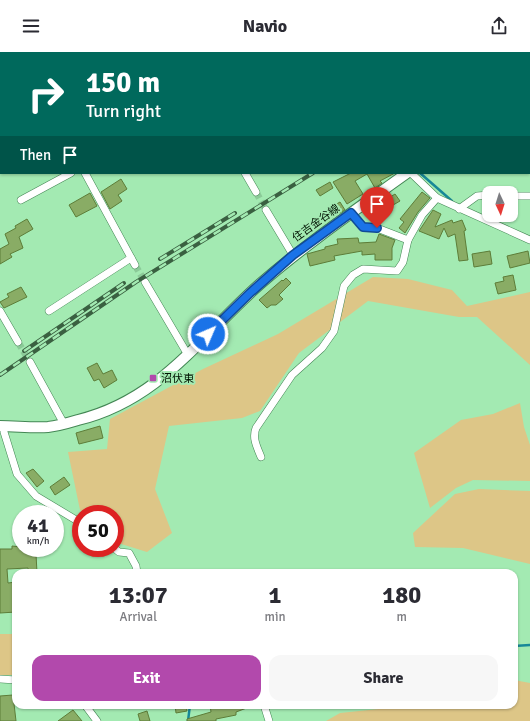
<!DOCTYPE html>
<html lang="en">
<head>
<meta charset="utf-8">
<style>
  :root { --surface:#fff; --page:#f7f7f7; --text:#2b2b33; --muted:#7c7c81; --accent:#b249ac }
  body { margin:0; font-family:Signika,"Noto Sans JP",sans-serif; background:var(--page); color:var(--text); height:100vh; display:flex; flex-direction:column; font-size:15px; white-space:nowrap }
  * { box-sizing:border-box; margin:0 }
  p { font-size:13px; color:var(--muted) }
  .icon { flex:none; width:22px; height:22px; fill:none; stroke:currentColor; stroke-width:2; stroke-linecap:round; stroke-linejoin:round }
  .map { position:relative; flex:1; overflow:hidden }
  .details { position:absolute; left:12px; top:517px; width:506px; height:140px; display:flex; flex-direction:column; background:var(--surface); border-radius:12px; box-shadow:0 1px 3px #0004 }
  .details>* { flex:none }
  .guide { position:absolute; left:0px; top:0px; width:530px; height:122px; box-shadow:0 1px 3px #0004; background:#00695c; color:#fff; overflow:hidden }
  .needle { width:26px; rotate:176deg }
  .tools { position:absolute; left:482px; top:134px; display:grid; gap:8px }
  .tools a { display:grid; place-items:center; width:36px; height:36px; border-radius:8px; background:var(--surface); box-shadow:0 1px 3px #0004; font-size:20px }
  .speed { position:absolute; left:12px; top:453px; display:flex; gap:8px; font-size:20px; font-weight:700; text-align:center }
  .speed>* { display:grid; place-content:center; width:52px; height:52px; border-radius:50%; background:var(--surface); box-shadow:0 1px 3px #0004; line-height:1 }
  .speed small { font-size:10px; font-weight:400 }
  .speed .limit { border:6px solid #d22; background:#fff; color:#111 }
  .pin { position:absolute; display:grid; place-items:center; width:34px; height:34px; color:#fff; margin:-41px -17px; border-radius:50% 50% 50% 0; rotate:-45deg; box-shadow:0 0 4px #0007 }
  .pin .icon { rotate:45deg }
  .me { position:absolute; width:44px; margin:-22px; rotate:45deg; stroke-linejoin:round; filter:drop-shadow(0 0 3px #0008) }
  .turn { display:flex; align-items:center; gap:14px; height:84px; padding:0 20px; font-size:18px }
  .turn .icon { width:52px; height:52px; stroke-width:2.5 }
  .turn b { display:block; font-size:28px; line-height:34px }
  .then { display:flex; align-items:center; height:38px; padding:0 20px; background:#0003; gap:8px; font-size:15px }
  .eta { display:flex; justify-content:space-evenly; align-items:center; height:68px; text-align:center }
  .eta b { font-size:24px; font-weight:700; line-height:28px }
  .button { display:flex; gap:8px; margin-top:auto; padding:8px 20px }
  .button a { flex:1; height:46px; border-radius:12px; background:var(--accent); color:#fff; font-size:16px; font-weight:700; line-height:46px; text-align:center }
  .button a+a { background:var(--page); color:var(--text) }
  header { display:flex; justify-content:space-between; align-items:center; height:52px; padding:0 20px; background:var(--surface); font-size:18px; font-weight:700 }
  .map>svg:first-child { display:block }
</style>
</head>
<body>
<header><svg class="icon" aria-label="menu" viewBox="0 0 24 24"><path d="M4 6h16M4 12h16M4 18h16"/></svg>Navio<svg class="icon" aria-label="share" viewBox="0 0 24 24"><path d="M12 15V3M7 8l5-5 5 5M5 13v7h14v-7"/></svg></header>
<div class="map">
<svg width="530" height="669" viewBox="0 0 530 669">
  <rect width="100%" height="100%" fill="#a3eab2"/>
  <g fill="#ddc687">
    <path d="M 373,225 L 408,227 L 452,238 L 467,254 L 530,240 L 530,313 L 477,265 L 459,265 L 368,249 L 299,301 L 260,359 L 242,366 L 169,374 L 155,437 L 172,481 L 147,500 L 118,491 L 115,487 L 115,462 L 86,462 L 80,458 L 68,400 L 107,397 L 110,367 L 203,317 L 278,282 Z"/>
    <path d="M 520,351 L 524,375 L 530,393 L 530,429 L 473,428 L 456,436 L 430,456 L 414,401 L 461,368 L 493,362 Z"/>
    <path d="M 479,437 L 530,439 L 530,512 L 463,496 L 415,495 L 413,481 L 455,442 Z"/>
    <rect x="0" y="582" width="16" height="41"/>
    <path d="M 514,628 L 530,631 L 530,669 L 326,669 L 340,661 L 417,653 L 514,653 Z"/>
  </g>
  <g fill="none" stroke-linecap="round" stroke-linejoin="round">
    <g stroke="#178898" stroke-width="2.5">
      <path d="M 345,0 L 346,1"/>
      <path d="M 349,0 L 349,1"/>
      <path d="M 52,1 L 54,0"/>
      <path d="M 529,20 L 530,20"/>
      <path d="M 0,30 L 1,29"/>
      <path d="M 420,121 L 452,149"/>
      <path d="M 514,594 L 530,593"/>
      <path d="M 188,669 L 190,653"/>
    </g>
  </g>
  <g fill="#89ac65" stroke="#5d7d38">
    <path d="M 351,121 L 395,121 L 380,129 L 382,131 L 375,136 L 367,122 L 355,129 L 363,142 L 347,152 L 333,130 Z"/>
    <path d="M 121,127 L 127,137 L 118,143 L 122,149 L 110,157 L 101,140 Z"/>
    <path d="M 330,130 L 333,136 L 320,144 L 316,138 Z"/>
    <path d="M 422,140 L 430,146 L 418,160 L 405,181 L 399,176 L 404,170 L 400,167 Z"/>
    <path d="M 90,141 L 97,154 L 76,165 L 69,153 Z"/>
    <path d="M 395,142 L 400,149 L 388,156 L 384,149 Z"/>
    <path d="M 340,150 L 345,158 L 332,165 L 328,157 Z"/>
    <path d="M 381,154 L 387,164 L 375,171 L 368,160 Z"/>
    <path d="M 433,158 L 441,162 L 435,175 L 452,168 L 453,171 L 462,168 L 466,178 L 464,179 L 468,208 L 459,209 L 455,182 L 448,185 L 444,176 L 439,187 L 419,179 Z"/>
    <path d="M 27,167 L 33,177 L 19,185 L 23,196 L 10,202 L 12,205 L 0,212 L 0,197 L 9,192 L 5,182 L 16,176 L 15,174 Z"/>
    <path d="M 379,182 L 395,188 L 392,196 L 392,208 L 375,208 L 375,202 L 362,203 L 362,199 L 334,204 L 335,208 L 310,214 L 307,202 L 325,197 L 325,195 L 338,192 L 337,187 L 358,186 L 359,191 L 376,190 Z"/>
    <path d="M 490,199 L 492,212 L 474,215 L 472,202 Z"/>
    <path d="M 528,199 L 530,211 L 510,216 L 507,204 Z"/>
    <path d="M 513,223 L 516,238 L 498,242 L 495,231 L 504,229 L 503,225 Z"/>
    <path d="M 286,226 L 291,231 L 279,243 L 283,247 L 276,253 L 271,253 L 267,256 L 259,248 L 282,228 L 283,229 Z"/>
    <path d="M 21,235 L 27,245 L 4,256 L 0,250 L 9,245 L 7,242 Z"/>
    <path d="M 97,311 L 103,322 L 112,318 L 117,328 L 104,336 L 99,327 L 94,329 L 87,316 Z"/>
    <path d="M 100,374 L 103,386 L 79,392 L 76,381 Z"/>
    <path d="M 33,417 L 44,429 L 37,435 L 26,421 Z"/>
    <path d="M 64,425 L 70,433 L 55,443 L 50,435 Z"/>
    <path d="M 12,494 L 31,496 L 32,502 L 36,502 L 37,521 L 28,521 L 28,516 L 7,517 L 8,531 L 16,530 L 16,560 L 0,561 L 0,497 L 12,497 Z"/>
    <path d="M 13,643 L 16,669 L 0,669 L 0,644 Z"/>
    <path d="M 175,653 L 186,653 L 187,659 L 176,661 Z"/>
    <path d="M 210,653 L 252,653 L 252,654 L 236,660 L 236,663 L 216,667 L 216,669 L 187,669 L 187,667 L 211,660 Z"/>
    <path d="M 73,658 L 82,669 L 58,669 Z"/>
    <path d="M 147,659 L 150,669 L 140,669 L 138,662 Z"/>
  </g>
  <g fill="none" stroke-linecap="round" stroke-linejoin="round">
    <g stroke="#8bca98" stroke-width="7" stroke-dasharray="7 3.5" stroke-linecap="butt">
      <path d="M 256,140 L 266,158"/>
      <path d="M 135,213 L 145,230"/>
      <path d="M 18,290 L 30,310"/>
    </g>
    <g stroke="#438654" stroke-width="8">
      <g id="minor">
        <path d="M 17,0 L 17,1"/>
        <path d="M 178,0 L 178,1"/>
        <path d="M 340,0 L 340,1"/>
        <path d="M 508,0 L 508,1"/>
        <path d="M 85,121 L 135,213"/>
        <path d="M 245,121 L 256,140"/>
        <path d="M 411,121 L 437,146 L 530,188"/>
        <path d="M 511,144 L 530,144"/>
        <path d="M 21,148 L 71,121"/>
        <path d="M 459,157 L 477,144 L 489,143"/>
        <path d="M 266,158 L 293,203"/>
        <path d="M 408,188 L 422,163 L 437,146"/>
        <path d="M 145,230 L 188,303"/>
        <path d="M 0,259 L 18,290"/>
        <path d="M 49,259 L 131,206"/>
        <path d="M 30,310 L 64,372"/>
        <path d="M 4,380 L 17,422 L 36,444 L 81,471"/>
        <path d="M 261,405 C 257,395 252,386 256,376 L 292,323 L 322,296 L 334,279 L 344,234 L 353,223 L 363,217 L 397,219 L 403,210 L 408,188 L 377,176 L 363,175 L 351,161"/>
        <path d="M 114,496 L 119,500 L 129,501 L 136,514 L 137,521"/>
        <path d="M 0,627 L 16,628"/>
        <path d="M 85,653 L 97,669"/>
        <path d="M 264,653 L 269,669"/>
      </g>
    </g>
    <g stroke="#438654" stroke-width="10">
      <g id="tertiary">
        <path d="M 24,1 L 26,0"/>
        <path d="M 0,15 L 1,14"/>
      </g>
    </g>
    <g stroke="#438654" stroke-width="12">
      <g id="secondary">
        <path d="M 529,41 L 530,40"/>
        <path d="M 0,374 C 16,374 32,376 48,375 C 58,374 68,371 78,368 C 160,348 200,285 260,232 C 306,192 357,157 407,121"/>
      </g>
    </g>
    <use href="#minor" stroke="#fff" stroke-width="7"/>
    <use href="#tertiary" stroke="#fff" stroke-width="9"/>
    <use href="#secondary" stroke="#fff" stroke-width="10"/>
    <g stroke="#3a6041" stroke-width="4">
      <g id="rail">
        <path d="M 529,1 L 530,0"/>
        <path d="M 160,207 L 235,161"/>
        <path d="M 24,299 L 124,231"/>
        <path d="M 0,323 L 136,230 L 313,121"/>
      </g>
    </g>
    <use href="#rail" stroke="#a3eab2" stroke-width="2.5" stroke-dasharray="8" stroke-linecap="butt"/>
  </g>
  <g fill="none" stroke-linecap="round" stroke-linejoin="round">
    <g stroke="#114b97" stroke-width="10">
      <path id="route" d="M 208,282 L 250,241 L 293,203 L 351,161 L 363,175 L 377,176"/>
    </g>
    <use href="#route" stroke="#1a73e8" stroke-width="7"/>
  </g>
  <rect fill="#b249ac" stroke="#a3eab2" stroke-width="1.5" x="149" y="322" width="8" height="8" rx="2"/>
  <g text-anchor="middle" dominant-baseline="central" stroke-width="4" stroke-linejoin="round" paint-order="stroke">
    <g font-size="11" fill="#001302" stroke="#a3eab2">
      <text transform="translate(316 171) rotate(-36)">住吉金谷線</text>
    </g>
    <g font-size="11" fill="#001302" stroke="#a3eab2" text-anchor="start">
      <text x="161" y="326">沼伏東</text>
    </g>
  </g>
</svg>
<div class="tools">
<a><svg class="needle" viewBox="-14 -14 28 28"><path d="M0-13l5 13h-10z" fill="#e53935"/><path d="M0 13l5-13h-10z" fill="#7c7c81"/></svg></a>
</div>
<div class="speed"><div>41<small>km/h</small></div><div class="limit">50</div></div>
<div class="pin" style="left:377px;top:176px;background:#d93025"><svg class="icon" aria-label="arrive" viewBox="0 0 24 24"><path d="M6 21V4h12l-3 4 3 4H6"/></svg></div>
<svg class="me" style="left:208px;top:282px" viewBox="-20 -20 40 40"><circle r="17" fill="#1a73e8" stroke="#fff" stroke-width="3"/><path d="M0-11L8 9 0 5-8 9z" fill="#fff"/></svg>
<div class="guide">
<div class="turn"><svg class="icon" aria-label="right" viewBox="0 0 24 24"><path d="M7 20v-9h11M14 6l5 5-5 5"/></svg><div><b>150 m</b>Turn right</div></div>
<div class="then">Then<svg class="icon" aria-label="arrive" viewBox="0 0 24 24"><path d="M6 21V4h12l-3 4 3 4H6"/></svg></div>
</div>
<section class="details">
<div class="eta">
<div><b>13:07</b><p>Arrival</p></div>
<div><b>1</b><p>min</p></div>
<div><b>180</b><p>m</p></div>
</div>
<div class="button"><a>Exit</a><a>Share</a></div>
</section>
</div>
</body>
</html>
